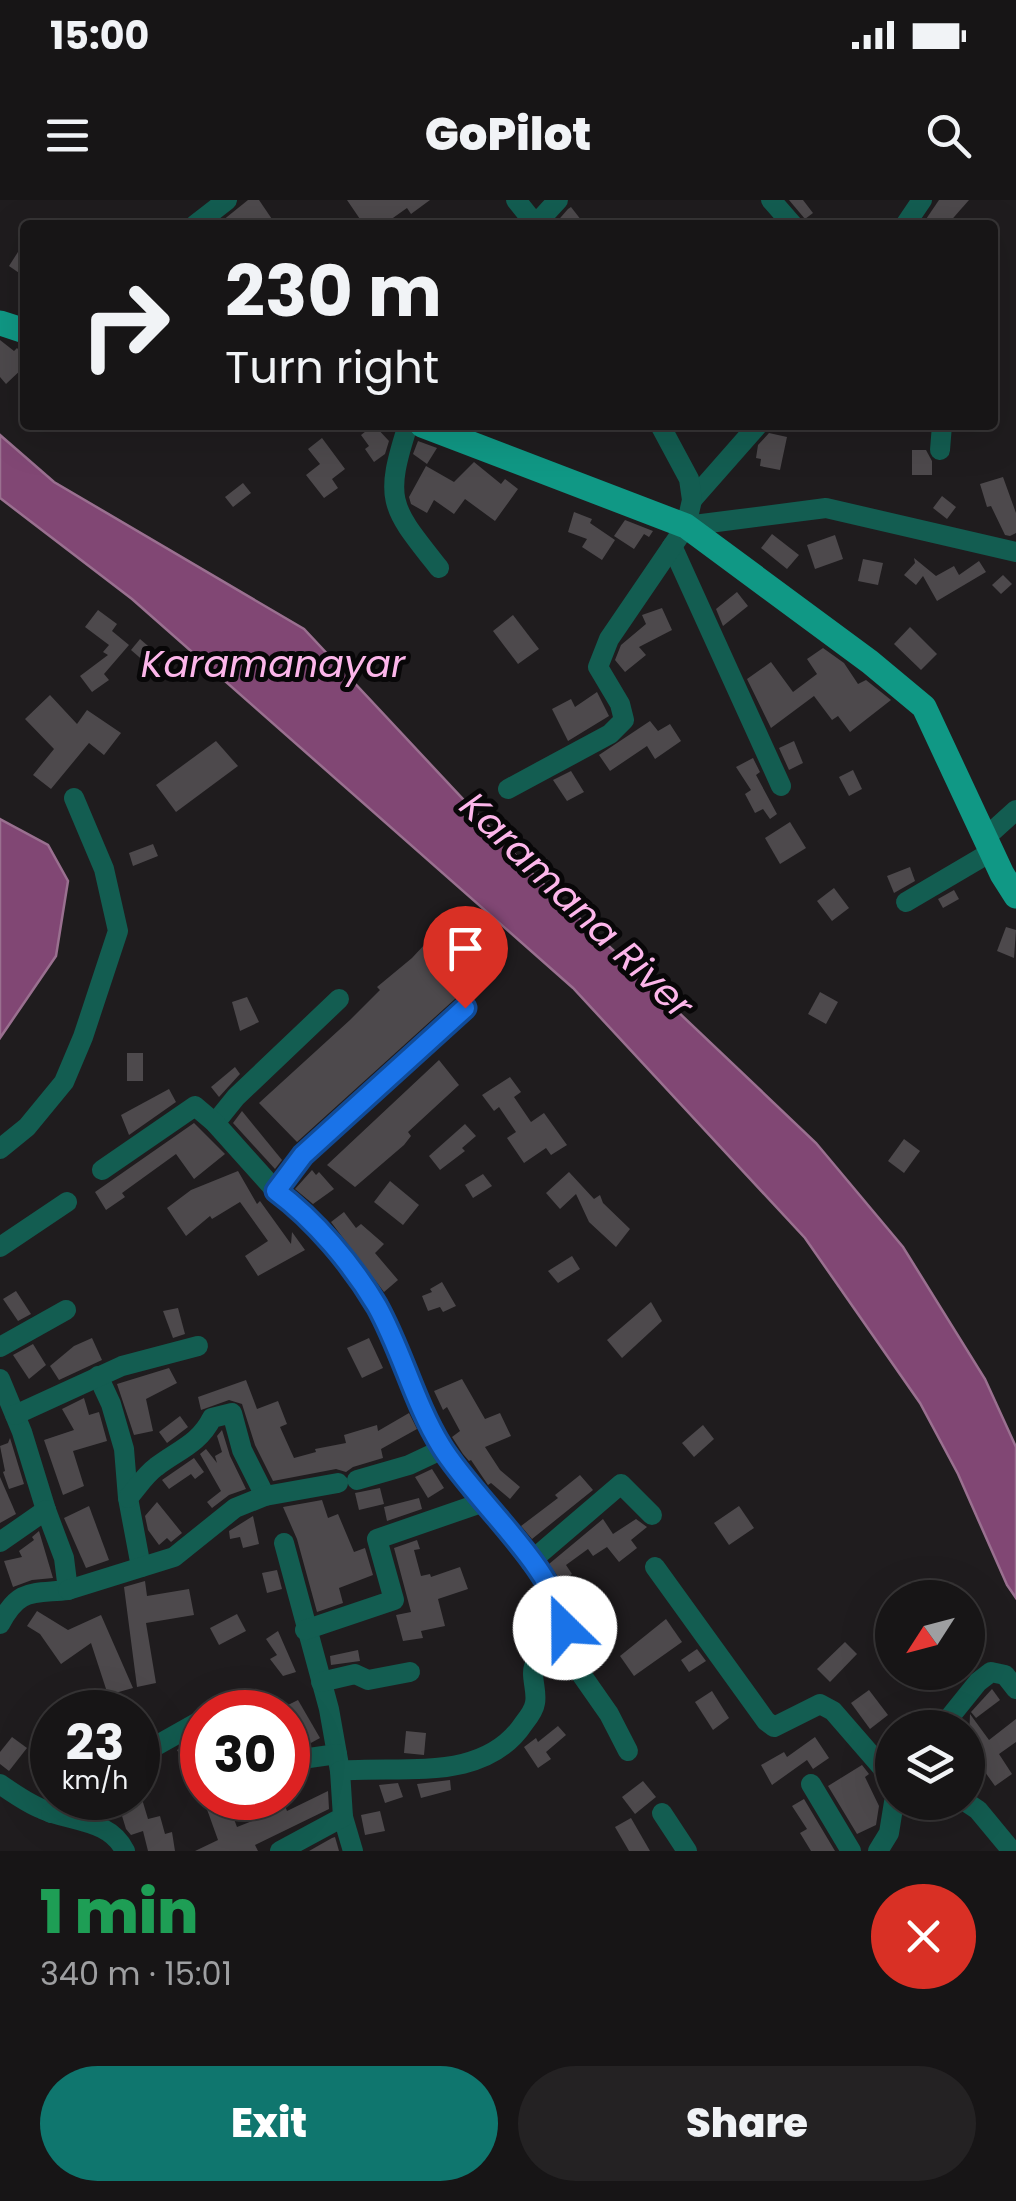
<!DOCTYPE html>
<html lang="en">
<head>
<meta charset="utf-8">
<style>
  :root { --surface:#171516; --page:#242223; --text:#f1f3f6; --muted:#9e9fa1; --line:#363435; --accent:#0f766e }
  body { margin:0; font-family:Poppins,sans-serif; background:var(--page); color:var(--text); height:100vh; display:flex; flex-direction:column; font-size:38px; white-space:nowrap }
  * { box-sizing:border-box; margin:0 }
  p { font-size:32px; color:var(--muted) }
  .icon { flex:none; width:55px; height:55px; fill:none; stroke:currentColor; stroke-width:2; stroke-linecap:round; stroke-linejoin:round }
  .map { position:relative; height:1651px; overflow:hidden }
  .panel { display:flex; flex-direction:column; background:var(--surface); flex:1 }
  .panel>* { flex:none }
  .banner { position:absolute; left:20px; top:20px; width:978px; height:210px; border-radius:10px; box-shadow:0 10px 40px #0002,0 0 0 2px var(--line); background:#171516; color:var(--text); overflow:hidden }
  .needle { width:65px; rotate:234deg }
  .buttons { position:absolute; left:875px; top:1380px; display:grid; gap:20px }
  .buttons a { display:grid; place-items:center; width:110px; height:110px; border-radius:50%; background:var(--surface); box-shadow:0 10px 40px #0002,0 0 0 2px var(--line); font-size:50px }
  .speed { position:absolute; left:30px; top:1490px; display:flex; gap:20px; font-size:50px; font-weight:700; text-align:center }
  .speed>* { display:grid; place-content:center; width:130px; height:130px; border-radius:50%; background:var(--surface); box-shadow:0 10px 40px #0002,0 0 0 2px var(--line); line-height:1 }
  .speed small { font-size:25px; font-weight:400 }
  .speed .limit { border:15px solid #d22; background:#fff; color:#111 }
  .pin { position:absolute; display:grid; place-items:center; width:85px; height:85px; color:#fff; margin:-102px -42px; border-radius:50% 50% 50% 0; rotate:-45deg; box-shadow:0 0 10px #0007 }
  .pin .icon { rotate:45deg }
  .me { position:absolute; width:110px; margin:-55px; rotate:337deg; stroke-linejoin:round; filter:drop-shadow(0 0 8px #0008) }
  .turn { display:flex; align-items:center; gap:35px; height:210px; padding:0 40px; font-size:45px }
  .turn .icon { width:130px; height:130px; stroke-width:2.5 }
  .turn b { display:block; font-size:70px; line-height:85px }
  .round { display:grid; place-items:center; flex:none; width:105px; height:105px; border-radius:52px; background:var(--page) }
  .head { display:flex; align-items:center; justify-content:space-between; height:170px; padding:0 40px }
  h1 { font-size:60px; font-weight:800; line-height:75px; color:#1e9e55 }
  .primary-button { display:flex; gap:20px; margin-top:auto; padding:20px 40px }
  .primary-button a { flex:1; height:115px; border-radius:60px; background:var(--accent); color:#fff; font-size:40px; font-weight:800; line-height:115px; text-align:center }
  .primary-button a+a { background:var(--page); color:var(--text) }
  .status { display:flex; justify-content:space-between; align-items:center; height:70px; padding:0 50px; background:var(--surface); direction:ltr }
  .status svg { height:28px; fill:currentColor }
  header { display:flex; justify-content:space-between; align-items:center; height:130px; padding:0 40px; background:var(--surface); font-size:45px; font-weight:800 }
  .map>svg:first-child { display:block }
</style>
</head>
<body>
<div class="status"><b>15:00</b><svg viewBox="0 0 49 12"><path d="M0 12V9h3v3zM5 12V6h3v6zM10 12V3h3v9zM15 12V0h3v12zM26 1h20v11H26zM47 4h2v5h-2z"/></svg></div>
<header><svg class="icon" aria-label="menu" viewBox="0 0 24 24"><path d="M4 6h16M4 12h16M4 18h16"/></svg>GoPilot<svg class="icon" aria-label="search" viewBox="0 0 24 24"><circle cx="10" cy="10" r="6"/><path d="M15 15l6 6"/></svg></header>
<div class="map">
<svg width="1016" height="1651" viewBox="0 0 1016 1651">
  <rect width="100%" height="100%" fill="#1f1c1e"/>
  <g fill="#814774" stroke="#9a7090" stroke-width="2.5">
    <path d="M 0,235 L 54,282 L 304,429 L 534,675 L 816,943 L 903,1047 L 985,1179 L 1016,1247 L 1016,1398 L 1007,1385 L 958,1274 L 920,1203 L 805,1038 L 573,788 L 132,399 L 0,298 Z"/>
    <path d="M 0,619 L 48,645 L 68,681 L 56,756 L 0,838 Z"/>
  </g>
  <g fill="#4d494c">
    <path d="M 248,0 L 259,0 L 276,25 L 217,25 Z"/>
    <path d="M 347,0 L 430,0 L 411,14 L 407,8 L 383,25 L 364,25 Z"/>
    <path d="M 789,0 L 803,0 L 813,13 L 805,19 Z"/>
    <path d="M 939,0 L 969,0 L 947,25 L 922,25 Z"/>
    <path d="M 571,7 L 585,25 L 554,25 L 568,9 Z"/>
    <path d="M 25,41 L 25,77 L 9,66 Z"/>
    <path d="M 0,140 L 14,151 L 17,148 L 25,157 L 25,166 L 6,184 L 0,177 Z"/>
    <path d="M 374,225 L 389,241 L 385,254 L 374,262 L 365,249 L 369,246 L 361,235 Z"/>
    <path d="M 769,233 L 787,237 L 780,270 L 760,266 L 761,259 L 756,258 L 758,245 Z"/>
    <path d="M 322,238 L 345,269 L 332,279 L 338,288 L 324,298 L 306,275 L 320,264 L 308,249 Z"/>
    <path d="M 418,241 L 437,248 L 427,264 L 413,254 Z"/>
    <path d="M 912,250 L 926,250 L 932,261 L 932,275 L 912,275 Z"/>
    <path d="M 474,262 L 501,284 L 505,279 L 518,289 L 495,321 L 465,299 L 454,314 L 434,300 L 427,313 L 411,304 L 409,297 L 426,266 L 454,282 Z"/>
    <path d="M 1003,277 L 1016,313 L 1016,333 L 1010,336 L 1005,335 L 991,306 L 987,307 L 980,284 Z"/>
    <path d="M 243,283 L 251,293 L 233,307 L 225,297 Z"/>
    <path d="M 942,296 L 956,307 L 947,319 L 933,308 Z"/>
    <path d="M 574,312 L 592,319 L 590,323 L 615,340 L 602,360 L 582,347 L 587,339 L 568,332 Z"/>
    <path d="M 625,320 L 653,331 L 649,337 L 644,334 L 634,349 L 614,336 Z"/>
    <path d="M 772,334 L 799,355 L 787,369 L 761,348 Z"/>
    <path d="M 835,335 L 843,359 L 815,369 L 807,345 Z"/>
    <path d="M 914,358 L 936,376 L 954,366 L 959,375 L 979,361 L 986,372 L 937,401 L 923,376 L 916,385 L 904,375 L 915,363 Z"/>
    <path d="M 863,359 L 883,363 L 878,385 L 858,381 Z"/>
    <path d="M 1003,375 L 1012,384 L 1001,394 L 992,385 Z"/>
    <path d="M 737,392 L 748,406 L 723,426 L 716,409 Z"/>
    <path d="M 662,408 L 672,430 L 639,447 L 646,455 L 625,472 L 615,460 L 621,445 L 646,424 L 642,415 Z"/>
    <path d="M 98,410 L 117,424 L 112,431 L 129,445 L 104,474 L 109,480 L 92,492 L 80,476 L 108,455 L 103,452 L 109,445 L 85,427 Z"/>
    <path d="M 513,415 L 539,449 L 518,464 L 493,431 Z"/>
    <path d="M 910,427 L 937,454 L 921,470 L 894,444 Z"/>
    <path d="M 140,439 L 155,452 L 146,463 L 131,450 Z"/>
    <path d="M 823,448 L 844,463 L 858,484 L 866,480 L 891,500 L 850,532 L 838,516 L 832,520 L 814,496 L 771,528 L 747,479 L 771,462 L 793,492 L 817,474 L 807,459 Z"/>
    <path d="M 597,492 L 609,516 L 568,541 L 552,509 L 571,499 L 575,507 Z"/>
    <path d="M 50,495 L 77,524 L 87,510 L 121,533 L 104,555 L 89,543 L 51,589 L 33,575 L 54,549 L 25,519 Z"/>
    <path d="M 650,521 L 658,531 L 670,524 L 681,541 L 655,559 L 647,546 L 610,571 L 599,555 Z"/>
    <path d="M 216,541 L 238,566 L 176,612 L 156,585 Z"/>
    <path d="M 794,541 L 803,563 L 789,570 L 779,548 Z"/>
    <path d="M 753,558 L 760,572 L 756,575 L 777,614 L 770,619 L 763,609 L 755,613 L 745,594 L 751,590 L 736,567 Z"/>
    <path d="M 853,570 L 862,589 L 849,596 L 839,577 Z"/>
    <path d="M 571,571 L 584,592 L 567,601 L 553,580 Z"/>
    <path d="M 790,622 L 806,648 L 780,664 L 765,638 Z"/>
    <path d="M 153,644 L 158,656 L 133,666 L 129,653 Z"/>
    <path d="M 910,667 L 915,681 L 894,693 L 887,676 Z"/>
    <path d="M 834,688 L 849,708 L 832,721 L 817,701 Z"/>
    <path d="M 954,690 L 959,699 L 943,708 L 938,699 Z"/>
    <path d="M 453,714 L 477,738 L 455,760 L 480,786 L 470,795 L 456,798 L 297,942 L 259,903 L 350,820 L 380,790 L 377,787 L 412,758 Z"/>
    <path d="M 1006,727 L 1016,730 L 1014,758 L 997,751 Z"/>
    <path d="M 820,792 L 838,802 L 826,824 L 808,814 Z"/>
    <path d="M 247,797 L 259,822 L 240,831 L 232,802 Z"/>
    <rect x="127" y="853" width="16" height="28"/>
    <path d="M 439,860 L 459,885 L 408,932 L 411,936 L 404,945 L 355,987 L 327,965 Z"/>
    <path d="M 235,867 L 240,874 L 219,897 L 211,887 Z"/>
    <path d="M 510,877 L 521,892 L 514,897 L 531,922 L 544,913 L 567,945 L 551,955 L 546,948 L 524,963 L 507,938 L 516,932 L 499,907 L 494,911 L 482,895 Z"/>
    <path d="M 169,889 L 176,902 L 129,935 L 121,915 Z"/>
    <path d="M 242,911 L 282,960 L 275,969 L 233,923 Z"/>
    <path d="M 194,923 L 225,954 L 194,979 L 176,954 L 122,993 L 125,997 L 106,1010 L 95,992 Z"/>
    <path d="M 465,924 L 476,936 L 462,948 L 465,951 L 440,970 L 429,956 Z"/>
    <path d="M 904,939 L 920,951 L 904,973 L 888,961 Z"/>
    <path d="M 312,970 L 316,975 L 319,972 L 334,989 L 313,1004 L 295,989 Z"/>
    <path d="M 238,971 L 257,1004 L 260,1001 L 291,1044 L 292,1032 L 305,1050 L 258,1076 L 245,1056 L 268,1041 L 240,1002 L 212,1019 L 210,1016 L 186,1036 L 167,1008 L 191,990 Z"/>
    <path d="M 569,972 L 594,999 L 600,995 L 603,1003 L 630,1029 L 616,1047 L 589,1022 L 576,994 L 560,1009 L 546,993 Z"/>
    <path d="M 483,974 L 492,986 L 473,998 L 465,985 Z"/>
    <path d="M 390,981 L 419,1005 L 403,1025 L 374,1002 Z"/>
    <path d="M 344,1012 L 356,1028 L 361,1024 L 384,1044 L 375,1053 L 398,1080 L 384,1092 L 331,1022 Z"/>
    <path d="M 572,1056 L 580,1069 L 558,1083 L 548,1071 Z"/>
    <path d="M 442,1082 L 456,1106 L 443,1112 L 440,1107 L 428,1111 L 422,1096 L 432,1092 L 430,1089 Z"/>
    <path d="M 16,1091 L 31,1114 L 18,1121 L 3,1099 Z"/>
    <path d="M 651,1102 L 662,1121 L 622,1158 L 607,1140 Z"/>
    <path d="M 178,1108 L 185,1134 L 173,1138 L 163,1111 Z"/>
    <path d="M 92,1138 L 102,1160 L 59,1180 L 50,1166 L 74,1146 Z"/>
    <path d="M 369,1138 L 383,1168 L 362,1178 L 347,1148 Z"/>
    <path d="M 33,1144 L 46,1165 L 29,1179 L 13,1155 Z"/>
    <path d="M 169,1168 L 177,1183 L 146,1199 L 153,1231 L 134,1235 L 117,1184 Z"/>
    <path d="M 462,1179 L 485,1219 L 500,1213 L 511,1236 L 485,1247 L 500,1270 L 520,1287 L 510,1299 L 491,1283 L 488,1285 L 471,1260 L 469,1261 L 463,1254 L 452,1237 L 460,1231 L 447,1207 L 443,1210 L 434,1191 Z"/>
    <path d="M 246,1180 L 257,1209 L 278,1201 L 287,1224 L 280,1227 L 294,1258 L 316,1252 L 315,1249 L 346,1243 L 344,1235 L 377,1225 L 378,1231 L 409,1213 L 417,1229 L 381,1249 L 383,1258 L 353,1267 L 346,1272 L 336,1269 L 273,1281 L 255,1245 L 242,1204 L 229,1200 L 201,1210 L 198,1197 Z"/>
    <path d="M 84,1198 L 89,1215 L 99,1212 L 107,1241 L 73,1251 L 84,1286 L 63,1295 L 44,1240 L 74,1230 L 62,1209 Z"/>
    <path d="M 180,1216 L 188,1227 L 167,1243 L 159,1232 Z"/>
    <path d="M 703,1225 L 714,1239 L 694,1257 L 682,1243 Z"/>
    <path d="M 222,1230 L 230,1256 L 246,1289 L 229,1295 L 212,1308 L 207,1302 L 221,1291 L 200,1254 L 206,1249 L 217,1263 L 215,1256 L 222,1252 L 217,1236 Z"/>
    <path d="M 10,1238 L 24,1284 L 9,1289 L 3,1272 L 5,1271 L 0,1246 L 8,1243 Z"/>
    <path d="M 194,1258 L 204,1272 L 195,1279 L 191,1274 L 169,1289 L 162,1280 Z"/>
    <path d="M 432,1269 L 444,1288 L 428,1298 L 415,1277 Z"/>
    <path d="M 580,1275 L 593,1290 L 532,1339 L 521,1326 L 558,1298 L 555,1295 Z"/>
    <path d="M 0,1277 L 16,1314 L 0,1323 Z"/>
    <path d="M 380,1288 L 384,1304 L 359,1310 L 355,1293 Z"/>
    <path d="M 419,1298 L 422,1309 L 387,1321 L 384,1307 Z"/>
    <path d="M 322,1300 L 328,1318 L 338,1314 L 354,1352 L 365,1348 L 373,1375 L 339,1388 L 343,1403 L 317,1412 L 297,1339 L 283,1307 Z"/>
    <path d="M 157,1302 L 182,1333 L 171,1342 L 167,1338 L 159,1345 L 148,1330 L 145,1316 Z"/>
    <path d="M 89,1306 L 109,1360 L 86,1368 L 64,1318 Z"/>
    <path d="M 739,1306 L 754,1328 L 729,1345 L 714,1323 Z"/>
    <path d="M 253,1316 L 259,1344 L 243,1348 L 240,1337 L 230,1339 L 229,1331 Z"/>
    <path d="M 603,1319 L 613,1334 L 636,1319 L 647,1327 L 631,1340 L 637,1348 L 619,1362 L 607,1347 L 593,1356 L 588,1349 L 566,1365 L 572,1374 L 561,1381 L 549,1364 Z"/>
    <path d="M 39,1331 L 53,1378 L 32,1380 L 13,1387 L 4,1361 L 22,1357 L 19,1351 L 34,1340 L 32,1337 Z"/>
    <path d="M 417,1340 L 420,1349 L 414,1350 L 421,1376 L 430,1374 L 431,1377 L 460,1367 L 468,1389 L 438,1399 L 445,1426 L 421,1431 L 423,1438 L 403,1441 L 396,1415 L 411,1412 L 394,1348 Z"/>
    <path d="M 277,1370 L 282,1389 L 267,1393 L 262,1373 Z"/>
    <path d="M 145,1381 L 147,1396 L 189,1389 L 194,1415 L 146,1423 L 156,1483 L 137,1487 L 124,1387 Z"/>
    <path d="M 37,1411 L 68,1430 L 101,1415 L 133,1488 L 108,1495 L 91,1443 L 61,1464 L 40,1434 L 27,1426 Z"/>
    <path d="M 237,1414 L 246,1431 L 219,1445 L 210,1428 Z"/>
    <path d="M 666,1419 L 682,1442 L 634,1476 L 620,1456 Z"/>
    <path d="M 278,1431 L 296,1472 L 283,1476 L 270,1459 L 277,1455 L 266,1439 Z"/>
    <path d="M 845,1442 L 857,1454 L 830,1482 L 817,1469 Z"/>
    <path d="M 697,1449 L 706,1461 L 689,1472 L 681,1460 Z"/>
    <path d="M 358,1450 L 360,1461 L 331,1465 L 330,1456 Z"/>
    <path d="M 992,1489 L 1000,1500 L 976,1518 L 971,1512 Z"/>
    <path d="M 869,1490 L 888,1515 L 870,1529 L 851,1503 Z"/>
    <path d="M 712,1491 L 729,1518 L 713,1530 L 695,1502 Z"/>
    <path d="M 298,1500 L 320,1538 L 309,1544 L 288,1547 L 288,1505 Z"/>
    <path d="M 970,1514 L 989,1540 L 1016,1519 L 1016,1542 L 999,1554 L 1012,1574 L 995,1586 L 975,1558 L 968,1563 Z"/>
    <path d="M 558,1526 L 566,1535 L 546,1552 L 551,1559 L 538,1568 L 524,1547 L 536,1538 L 538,1542 Z"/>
    <path d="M 406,1531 L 426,1533 L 424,1555 L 404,1553 Z"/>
    <path d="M 202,1535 L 202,1591 L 177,1550 Z"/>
    <path d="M 12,1537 L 27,1548 L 9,1571 L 0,1564 L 0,1552 Z"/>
    <path d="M 815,1537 L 829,1558 L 813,1569 L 807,1560 L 772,1585 L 761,1565 L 784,1552 L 787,1557 Z"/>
    <path d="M 862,1565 L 869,1574 L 865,1577 L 879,1606 L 876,1625 L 857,1634 L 828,1586 Z"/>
    <path d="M 450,1580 L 451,1590 L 421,1598 L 417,1584 Z"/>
    <path d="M 643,1581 L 656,1597 L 635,1614 L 622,1597 Z"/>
    <path d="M 398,1583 L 403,1597 L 385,1603 L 379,1585 Z"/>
    <path d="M 328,1591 L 329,1609 L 255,1645 L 258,1651 L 195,1651 L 218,1640 L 204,1601 L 226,1598 L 237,1627 L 262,1617 L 256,1598 L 282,1598 L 287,1611 Z"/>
    <path d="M 142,1599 L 148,1619 L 160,1616 L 165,1634 L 172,1632 L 175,1651 L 148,1651 L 143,1631 L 131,1635 L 126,1629 L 119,1606 Z"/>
    <path d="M 804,1599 L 835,1651 L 811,1651 L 800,1633 L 807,1629 L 792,1606 Z"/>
    <path d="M 380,1611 L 385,1631 L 365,1635 L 361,1615 Z"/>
    <path d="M 631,1618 L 650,1651 L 629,1651 L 615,1627 Z"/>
    <path d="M 335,1637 L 339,1651 L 309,1651 L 332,1638 Z"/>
  </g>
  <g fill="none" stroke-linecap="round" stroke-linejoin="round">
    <g stroke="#135d51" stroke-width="20">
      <path d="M 516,0 L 536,25"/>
      <path d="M 771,0 L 793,25"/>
      <path d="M 195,25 L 227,0"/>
      <path d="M 535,25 L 558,0"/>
      <path d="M 905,25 L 922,0"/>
      <path d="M 408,225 C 383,302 391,307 439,368"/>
      <path d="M 940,250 L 942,225"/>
      <path d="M 692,300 L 758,225"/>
      <path d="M 686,326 L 826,308 L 1016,352"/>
      <path d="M 672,346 L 781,586"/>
      <path d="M 508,589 L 610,534 L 624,520 L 620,504 L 598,467 L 609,439 L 686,326 L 692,300 L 689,279 L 660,225"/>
      <path d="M 985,638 L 1016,610"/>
      <path d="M 906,702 L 991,652"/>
      <path d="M 215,923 L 236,897 L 339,799"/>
      <path d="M 0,949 L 27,927 L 64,882 L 83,837 L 118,731 L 104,669 L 74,598"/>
      <path d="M 102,970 L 195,906 L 215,923 L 276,991"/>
      <path d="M 0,1047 L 67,1002"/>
      <path d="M 0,1147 L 66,1110"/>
      <path d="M 98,1176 L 111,1204 L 124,1249 L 128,1298 L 141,1367"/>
      <path d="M 0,1179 L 22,1232 L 46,1310"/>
      <path d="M 15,1215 L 122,1166 L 198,1146"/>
      <path d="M 357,1280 L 409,1265 L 443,1249"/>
      <path d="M 128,1298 C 137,1288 145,1275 156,1267 C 178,1250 199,1244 212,1218 L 232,1213 L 242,1250 L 265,1296"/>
      <path d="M 0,1342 L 46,1310 L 64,1358 L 68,1390 C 31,1394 19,1388 0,1424"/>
      <path d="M 284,1343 L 329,1509 L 340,1571"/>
      <path d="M 530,1362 L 621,1284 L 652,1315"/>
      <path d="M 655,1367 L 766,1521 L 774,1527 L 820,1504 L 833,1511 L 892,1579"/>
      <path d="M 68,1390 L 174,1357 L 235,1308 L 265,1296 L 338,1283"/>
      <path d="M 305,1430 L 394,1400 L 377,1339 L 484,1302"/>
      <path d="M 558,1441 L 609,1514 L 628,1551"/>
      <path d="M 321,1482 L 355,1474 L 368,1480 L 410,1472"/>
      <path d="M 941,1528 L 978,1482 L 991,1472 L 1005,1475 L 1016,1489"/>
      <path d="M 138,1556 L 200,1521"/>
      <path d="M 288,1561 L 337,1554"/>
      <path d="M 0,1584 C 13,1593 27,1603 42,1609 C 71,1622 110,1619 125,1651"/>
      <path d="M 811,1584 L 851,1651"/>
      <path d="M 966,1602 L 978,1610 L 1012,1651"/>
      <path d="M 51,1613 L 76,1598"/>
      <path d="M 662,1613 L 687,1651"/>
      <path d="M 343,1617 L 353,1651"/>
      <path d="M 280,1651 L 343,1617 L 340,1571 C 401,1565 484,1584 524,1523 C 528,1518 534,1510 535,1503 C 537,1494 533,1483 533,1473 C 533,1451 564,1447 564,1425 C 564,1385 463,1285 440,1244 C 414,1200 402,1149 376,1105 C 352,1064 315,1020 276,991 L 303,955 L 465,808"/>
      <path d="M 878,1651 L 889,1633 L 894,1602"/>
    </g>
    <g stroke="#109885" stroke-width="25">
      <path d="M 0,123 L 25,131"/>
      <path d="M 422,225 L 686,326 L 870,462 L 924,507 L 1002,674 L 1016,696"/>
    </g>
  </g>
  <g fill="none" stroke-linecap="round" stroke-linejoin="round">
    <g stroke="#114b97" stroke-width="25">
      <path id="route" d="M 465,808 L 303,955 L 276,991 C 315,1020 352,1064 377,1106 C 402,1151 414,1202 441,1246 C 474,1300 555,1367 565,1428"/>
    </g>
    <use href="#route" stroke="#1a73e8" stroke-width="18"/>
  </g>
  <g text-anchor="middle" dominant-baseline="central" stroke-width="10" stroke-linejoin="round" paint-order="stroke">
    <g font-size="38" font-style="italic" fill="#fcb6ea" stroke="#080708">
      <text x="273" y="463">Karamanayar</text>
      <text transform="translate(577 705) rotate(44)">Karamana River</text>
    </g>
  </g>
</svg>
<div class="buttons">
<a><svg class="needle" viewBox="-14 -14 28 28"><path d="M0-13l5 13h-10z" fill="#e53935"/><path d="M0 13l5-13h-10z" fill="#9e9fa1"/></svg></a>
<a><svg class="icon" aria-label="layers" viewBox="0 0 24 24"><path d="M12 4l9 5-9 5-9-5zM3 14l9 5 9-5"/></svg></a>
</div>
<div class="speed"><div>23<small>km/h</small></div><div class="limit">30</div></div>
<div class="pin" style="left:465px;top:808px;background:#d93025"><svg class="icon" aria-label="arrive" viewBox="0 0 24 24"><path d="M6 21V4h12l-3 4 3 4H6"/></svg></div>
<svg class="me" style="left:565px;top:1428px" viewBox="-20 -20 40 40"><circle r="19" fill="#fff"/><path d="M0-13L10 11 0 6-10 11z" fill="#1a73e8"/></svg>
<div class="banner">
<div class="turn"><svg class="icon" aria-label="right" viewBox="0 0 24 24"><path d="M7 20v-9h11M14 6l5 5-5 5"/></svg><div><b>230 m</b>Turn right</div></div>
</div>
</div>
<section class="panel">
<div class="head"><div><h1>1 min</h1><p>340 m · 15:01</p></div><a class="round" style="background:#d93025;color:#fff"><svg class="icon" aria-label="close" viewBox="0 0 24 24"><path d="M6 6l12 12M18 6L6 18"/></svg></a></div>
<div class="primary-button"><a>Exit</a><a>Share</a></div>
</section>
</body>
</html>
